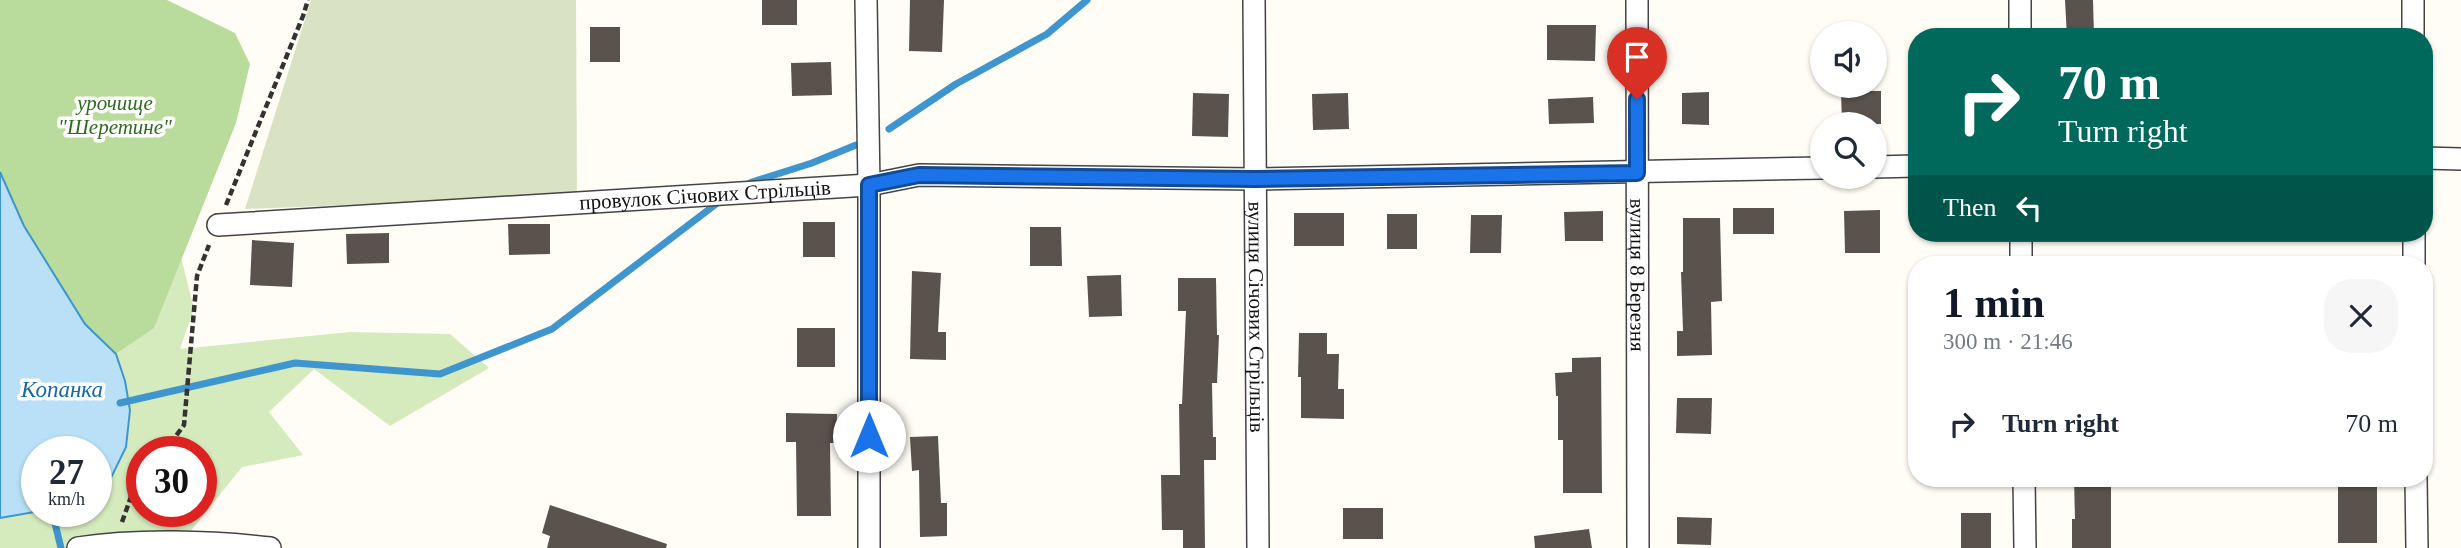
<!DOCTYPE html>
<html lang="en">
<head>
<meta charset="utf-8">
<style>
  :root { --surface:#fff; --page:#f6f6f7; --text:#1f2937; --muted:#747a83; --accent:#111827 }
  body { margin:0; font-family:Georgia,serif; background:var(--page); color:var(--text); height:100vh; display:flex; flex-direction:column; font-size:26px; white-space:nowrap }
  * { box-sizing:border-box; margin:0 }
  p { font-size:23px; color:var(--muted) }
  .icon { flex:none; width:38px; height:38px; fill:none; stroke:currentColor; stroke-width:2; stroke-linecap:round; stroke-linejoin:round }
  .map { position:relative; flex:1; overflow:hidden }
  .panel { position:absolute; left:1908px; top:256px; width:525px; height:231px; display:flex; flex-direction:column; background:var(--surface); border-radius:28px; box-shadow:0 2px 5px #0004 }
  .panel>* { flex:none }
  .guide { position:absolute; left:1908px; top:28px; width:525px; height:214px; border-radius:28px; box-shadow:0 2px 5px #0004; background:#00695c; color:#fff; overflow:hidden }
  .tools { position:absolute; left:1810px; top:21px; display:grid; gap:14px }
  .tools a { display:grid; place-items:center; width:77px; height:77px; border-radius:50%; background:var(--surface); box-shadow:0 2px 5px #0004; font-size:35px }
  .speed { position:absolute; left:21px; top:436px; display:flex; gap:14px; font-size:35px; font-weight:700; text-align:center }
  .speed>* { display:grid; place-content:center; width:91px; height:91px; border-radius:50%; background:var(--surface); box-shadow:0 2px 5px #0004; line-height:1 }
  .speed small { font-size:18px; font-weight:400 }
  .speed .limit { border:10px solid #d22; background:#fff; color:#111 }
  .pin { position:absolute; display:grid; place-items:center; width:60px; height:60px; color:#fff; margin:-72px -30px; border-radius:50% 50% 50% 0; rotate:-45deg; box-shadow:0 0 7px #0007 }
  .pin .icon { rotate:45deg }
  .me { position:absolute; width:77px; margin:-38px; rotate:0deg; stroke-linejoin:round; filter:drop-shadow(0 0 5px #0008) }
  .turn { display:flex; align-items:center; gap:24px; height:147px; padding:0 35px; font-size:32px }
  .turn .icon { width:91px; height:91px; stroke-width:2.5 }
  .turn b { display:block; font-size:49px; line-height:60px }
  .then { display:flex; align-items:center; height:66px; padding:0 35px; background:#0003; gap:14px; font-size:26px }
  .round { display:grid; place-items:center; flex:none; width:74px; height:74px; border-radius:28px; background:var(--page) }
  .headline { display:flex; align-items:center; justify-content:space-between; height:119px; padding:0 35px }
  h1 { font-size:42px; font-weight:700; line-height:52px; color:var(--accent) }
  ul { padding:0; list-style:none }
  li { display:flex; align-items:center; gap:21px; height:98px; padding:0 35px }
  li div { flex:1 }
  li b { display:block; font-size:26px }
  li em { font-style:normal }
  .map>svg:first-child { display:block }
</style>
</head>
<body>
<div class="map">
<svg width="2461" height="548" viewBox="0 0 2461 548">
  <rect width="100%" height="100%" fill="#fffdf5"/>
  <path fill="#d5ebbd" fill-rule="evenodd" d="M 181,257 L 194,309 L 180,349 L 350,332 L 450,334 L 489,368 L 390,426 L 314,369 L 269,412 L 303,455 L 242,467 L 177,548 L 0,548 L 0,518 L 40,511 L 96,511 L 96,492 C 140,455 132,403 116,354 L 154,327 ZM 142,452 L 201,452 L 201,511 L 142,511 Z"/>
  <path fill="#b9dc9c" d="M 0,0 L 167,0 L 235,33 L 250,64 L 236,123 L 154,328 L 116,354 L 85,324 L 68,297 L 24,226 L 0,172 Z"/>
  <path fill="#d9e3c4" d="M 311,0 L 576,0 L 577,196 L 245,209 Z"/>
  <path fill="#b9e0f7" stroke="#3f96cf" stroke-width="2" d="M 0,172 L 24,226 L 85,324 L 116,354 L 125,381 L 130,410 L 126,447 L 110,480 L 96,492 L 96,452 L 37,452 L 37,511 L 40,511 L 0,518 Z"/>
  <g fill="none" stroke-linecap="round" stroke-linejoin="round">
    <g stroke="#3f96cf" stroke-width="7">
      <path d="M 889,129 L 956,84 L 1047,34 L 1087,0"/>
      <path d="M 745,186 L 752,182 L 812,163 L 856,145"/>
      <path d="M 120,403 L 295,363 L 440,374 L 552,329 L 720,201"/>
      <path d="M 52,511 L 61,548"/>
    </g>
  </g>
  <g fill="#5a524d">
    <rect x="762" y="0" width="35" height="25"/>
    <path d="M 910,0 L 944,0 L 942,52 L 909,51 Z"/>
    <path d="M 2065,0 L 2093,0 L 2094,37 L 2067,37 Z"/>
    <path d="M 1547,25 L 1596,25 L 1595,61 L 1547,60 Z"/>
    <rect x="590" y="27" width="30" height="35"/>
    <path d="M 831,62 L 832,95 L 792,96 L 791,63 Z"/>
    <path d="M 1841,91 L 1881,91 L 1881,124 L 1842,124 Z"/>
    <path d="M 1709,92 L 1709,125 L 1682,124 L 1682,93 Z"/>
    <path d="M 1193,93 L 1229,94 L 1228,137 L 1192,136 Z"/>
    <path d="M 1348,93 L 1349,129 L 1313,130 L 1312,94 Z"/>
    <path d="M 1593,97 L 1594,123 L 1549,124 L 1548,99 Z"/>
    <rect x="1733" y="208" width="41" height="26"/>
    <path d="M 1880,210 L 1880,253 L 1845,253 L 1844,211 Z"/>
    <path d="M 1603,211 L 1603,241 L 1565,241 L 1564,212 Z"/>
    <rect x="1294" y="213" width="50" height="33"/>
    <rect x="1387" y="214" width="30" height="35"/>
    <path d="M 1471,215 L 1502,215 L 1501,253 L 1470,253 Z"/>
    <path d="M 1683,218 L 1720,218 L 1722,301 L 1711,302 L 1712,355 L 1677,356 L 1677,331 L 1683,331 L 1681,272 L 1683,272 Z"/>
    <rect x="803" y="222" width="32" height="35"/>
    <path d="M 508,224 L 550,224 L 550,254 L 509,255 Z"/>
    <path d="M 1030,227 L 1061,227 L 1062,266 L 1030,266 Z"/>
    <path d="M 389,233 L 389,263 L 347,264 L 346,234 Z"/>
    <path d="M 252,240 L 294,243 L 292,287 L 250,285 Z"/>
    <path d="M 912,271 L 941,273 L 938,332 L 946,332 L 946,360 L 910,359 Z"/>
    <path d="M 1121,275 L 1122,316 L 1089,317 L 1087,276 Z"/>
    <path d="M 1178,278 L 1216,278 L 1217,335 L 1219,335 L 1217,383 L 1212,383 L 1213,437 L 1216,437 L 1216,460 L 1204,460 L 1205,548 L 1183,548 L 1183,530 L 1162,530 L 1161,475 L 1180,475 L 1179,404 L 1182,404 L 1186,311 L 1178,311 Z"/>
    <rect x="797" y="328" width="38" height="39"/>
    <path d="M 1299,333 L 1327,333 L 1327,354 L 1339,354 L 1338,389 L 1344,389 L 1344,419 L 1301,418 L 1301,377 L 1298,377 Z"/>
    <path d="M 1601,357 L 1602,493 L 1563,493 L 1563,440 L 1558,440 L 1558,396 L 1556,396 L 1555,373 L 1572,372 L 1572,358 Z"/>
    <path d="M 1677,398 L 1712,398 L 1711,434 L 1676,433 Z"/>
    <path d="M 786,413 L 837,414 L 836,443 L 830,443 L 831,516 L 797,516 L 796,442 L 786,442 Z"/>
    <path d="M 938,436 L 941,503 L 947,503 L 947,536 L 920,537 L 919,470 L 912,471 L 910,437 Z"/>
    <path d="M 2074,478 L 2111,478 L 2111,548 L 2072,548 L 2072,519 L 2075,519 Z"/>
    <rect x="2338" y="479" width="39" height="64"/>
    <path d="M 550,505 L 667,544 L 666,548 L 547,548 L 550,536 L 542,533 Z"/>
    <rect x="1343" y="508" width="40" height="31"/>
    <rect x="1961" y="513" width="30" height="35"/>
    <path d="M 1677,517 L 1712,518 L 1711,545 L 1677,544 Z"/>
    <path d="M 1589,529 L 1592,548 L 1535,548 L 1534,536 Z"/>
  </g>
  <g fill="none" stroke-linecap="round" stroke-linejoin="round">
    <g stroke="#444" stroke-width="24">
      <g id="minor">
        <path d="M 866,0 L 869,185 L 869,548"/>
        <path id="s1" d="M 1254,0 L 1258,548"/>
        <path id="s2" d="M 1637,0 L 1638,548"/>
        <path d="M 2020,0 L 2020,37"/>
        <path d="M 2413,37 L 2413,0"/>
        <path d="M 2424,158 L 2461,159"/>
        <path d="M 1874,167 L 1916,166"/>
        <path id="s3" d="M 218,225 L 869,185 L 919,175 L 1255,179 L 1822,168"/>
        <path d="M 2021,233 L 2021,264"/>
        <path d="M 2414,233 L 2414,264"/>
        <path d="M 2024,478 L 2025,548"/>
        <path d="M 2416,478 L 2417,548"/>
        <path d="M 78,548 C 136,539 211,541 270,548"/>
      </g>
    </g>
    <g stroke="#333" stroke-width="4.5" stroke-dasharray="7 3.5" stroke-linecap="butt">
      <path d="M 226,205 L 303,16 L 308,0"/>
      <path d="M 164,452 L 184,425 L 197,276 L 209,245"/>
      <path d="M 122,522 L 132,494 L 142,481"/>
    </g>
    <use href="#minor" stroke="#fff" stroke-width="21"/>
  </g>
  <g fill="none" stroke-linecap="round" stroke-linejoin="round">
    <g stroke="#114b97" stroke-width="18">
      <path id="route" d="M 869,436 L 869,185 L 919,175 L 1255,179 L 1637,173 L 1637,99"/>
    </g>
    <use href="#route" stroke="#1a73e8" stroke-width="12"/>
  </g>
  <g text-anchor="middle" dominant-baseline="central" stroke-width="7" stroke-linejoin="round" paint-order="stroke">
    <g font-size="21" font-style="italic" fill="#2f6b1f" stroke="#fff">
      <text x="115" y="103">урочище<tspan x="115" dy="24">"Шеретине"</tspan></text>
    </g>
    <g font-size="21" fill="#111" stroke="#fff">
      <text stroke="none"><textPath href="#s3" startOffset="488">провулок Січових Стрільців</textPath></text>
      <text stroke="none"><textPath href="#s2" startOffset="275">вулиця 8 Березня</textPath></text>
      <text stroke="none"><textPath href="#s1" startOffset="317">вулиця Січових Стрільців</textPath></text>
    </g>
    <g font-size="23" font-style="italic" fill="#1768a6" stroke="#fff">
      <text x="62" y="389">Копанка</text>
    </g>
  </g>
</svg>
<div class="tools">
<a><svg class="icon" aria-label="sound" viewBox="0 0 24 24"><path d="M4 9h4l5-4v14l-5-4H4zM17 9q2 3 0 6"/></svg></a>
<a><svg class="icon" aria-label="search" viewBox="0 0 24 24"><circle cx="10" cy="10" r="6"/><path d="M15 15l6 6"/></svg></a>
</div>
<div class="speed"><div>27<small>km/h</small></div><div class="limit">30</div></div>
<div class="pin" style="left:1637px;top:99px;background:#d93025"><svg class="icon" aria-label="arrive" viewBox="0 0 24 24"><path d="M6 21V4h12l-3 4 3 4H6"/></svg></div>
<svg class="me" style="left:869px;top:436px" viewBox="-20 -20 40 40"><circle r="19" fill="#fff"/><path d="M0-13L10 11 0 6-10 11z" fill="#1a73e8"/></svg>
<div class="guide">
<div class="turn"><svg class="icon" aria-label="right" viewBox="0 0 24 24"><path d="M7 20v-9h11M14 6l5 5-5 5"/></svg><div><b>70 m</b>Turn right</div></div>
<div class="then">Then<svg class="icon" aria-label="left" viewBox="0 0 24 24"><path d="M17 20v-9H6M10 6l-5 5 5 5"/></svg></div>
</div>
<section class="panel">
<div class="headline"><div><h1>1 min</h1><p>300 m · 21:46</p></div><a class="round"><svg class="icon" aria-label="close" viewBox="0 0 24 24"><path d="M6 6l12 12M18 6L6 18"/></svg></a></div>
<ul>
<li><svg class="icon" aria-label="right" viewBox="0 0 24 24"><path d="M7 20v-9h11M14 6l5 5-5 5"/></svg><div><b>Turn right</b></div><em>70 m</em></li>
</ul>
</section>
</div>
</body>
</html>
